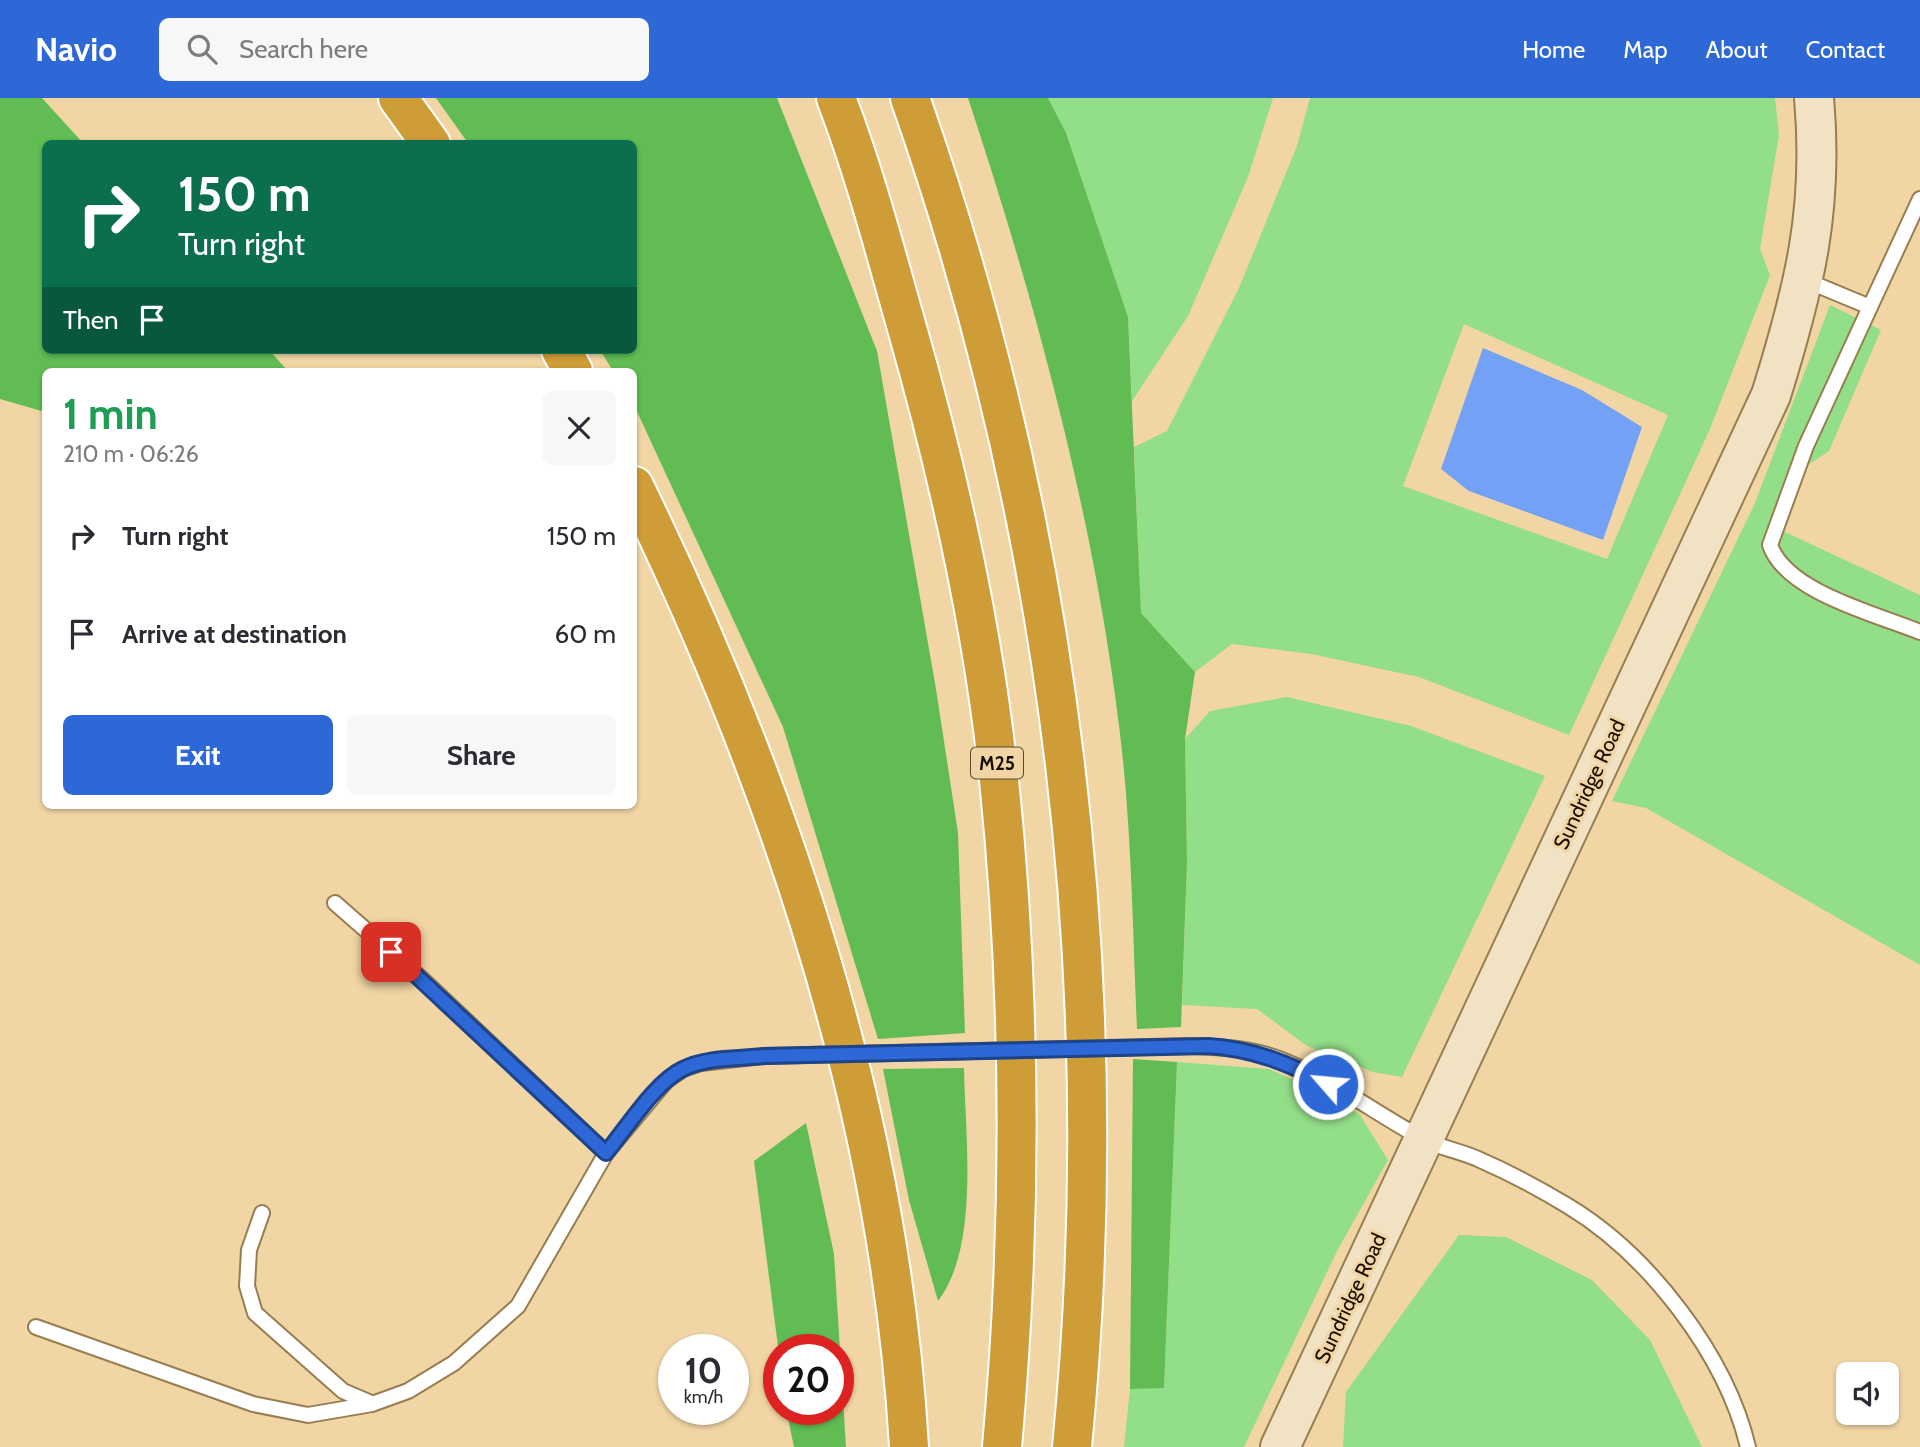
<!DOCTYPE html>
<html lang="en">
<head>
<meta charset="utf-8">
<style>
  :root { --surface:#fff; --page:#f7f7f7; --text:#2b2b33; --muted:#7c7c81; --accent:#2d68d6 }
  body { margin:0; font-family:Cabin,sans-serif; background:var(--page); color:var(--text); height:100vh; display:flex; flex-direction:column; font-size:26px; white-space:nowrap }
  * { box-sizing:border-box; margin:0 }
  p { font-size:23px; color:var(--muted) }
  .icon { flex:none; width:38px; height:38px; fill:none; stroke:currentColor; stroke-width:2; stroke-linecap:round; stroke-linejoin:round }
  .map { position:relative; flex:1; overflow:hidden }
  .sheet { position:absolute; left:42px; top:270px; width:595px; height:441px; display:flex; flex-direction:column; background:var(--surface); border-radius:10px; box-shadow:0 2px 5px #0004 }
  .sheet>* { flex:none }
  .banner { position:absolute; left:42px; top:42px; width:595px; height:214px; border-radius:10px; box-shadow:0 2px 5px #0004; background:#0b6e4f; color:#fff; overflow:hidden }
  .buttons { position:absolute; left:1836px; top:1264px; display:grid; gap:14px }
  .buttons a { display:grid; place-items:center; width:63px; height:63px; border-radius:10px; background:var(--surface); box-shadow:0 2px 5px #0004; font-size:35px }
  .speed { position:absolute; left:658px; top:1236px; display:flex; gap:14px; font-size:35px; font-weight:700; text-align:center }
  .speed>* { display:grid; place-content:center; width:91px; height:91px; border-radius:50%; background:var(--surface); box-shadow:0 2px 5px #0004; line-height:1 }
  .speed small { font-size:18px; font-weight:400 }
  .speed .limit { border:10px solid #d22; background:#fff; color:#111 }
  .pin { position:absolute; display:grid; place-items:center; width:60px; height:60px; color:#fff; margin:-30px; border-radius:14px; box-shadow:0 4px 10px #0006 }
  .me { position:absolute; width:77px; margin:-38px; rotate:297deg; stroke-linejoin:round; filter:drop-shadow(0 0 5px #0008) }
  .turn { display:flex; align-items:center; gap:24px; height:147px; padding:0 21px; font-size:32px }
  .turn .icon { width:91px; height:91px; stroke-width:2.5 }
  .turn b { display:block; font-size:49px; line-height:60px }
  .then { display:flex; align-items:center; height:66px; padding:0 21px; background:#0003; gap:14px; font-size:26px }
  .round { display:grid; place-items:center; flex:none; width:74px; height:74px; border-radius:10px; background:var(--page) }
  .headline { display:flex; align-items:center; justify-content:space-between; height:119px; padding:0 21px }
  h1 { font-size:42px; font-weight:800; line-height:52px; color:#1e9e55 }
  .cta { display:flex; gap:14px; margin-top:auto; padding:14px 21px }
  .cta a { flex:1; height:80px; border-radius:10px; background:var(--accent); color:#fff; font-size:28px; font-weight:800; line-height:80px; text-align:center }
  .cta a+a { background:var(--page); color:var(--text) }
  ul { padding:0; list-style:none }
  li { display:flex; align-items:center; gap:21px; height:98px; padding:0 21px }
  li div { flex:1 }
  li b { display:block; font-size:26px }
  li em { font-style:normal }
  header { display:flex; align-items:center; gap:42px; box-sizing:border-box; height:98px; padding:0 35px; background:var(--accent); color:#fff }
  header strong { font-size:33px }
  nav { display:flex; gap:38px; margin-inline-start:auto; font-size:24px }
  .search { width:490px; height:63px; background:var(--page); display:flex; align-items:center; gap:18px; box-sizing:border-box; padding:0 24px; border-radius:10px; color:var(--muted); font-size:26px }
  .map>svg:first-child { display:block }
</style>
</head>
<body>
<header>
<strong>Navio</strong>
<div class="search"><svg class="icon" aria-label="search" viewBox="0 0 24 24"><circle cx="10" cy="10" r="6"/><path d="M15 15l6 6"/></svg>Search here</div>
<nav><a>Home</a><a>Map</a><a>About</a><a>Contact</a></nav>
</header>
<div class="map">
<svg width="1920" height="1349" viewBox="0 0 1920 1349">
  <rect width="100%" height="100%" fill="#f1d5a4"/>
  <g fill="#93de88" fill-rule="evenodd">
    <path d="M 1048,0 L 1273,0 L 1248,79 L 1188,218 L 1132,303 L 1128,219 L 1066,36 Z"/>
    <path d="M 1310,0 L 1775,0 L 1779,37 L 1760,151 L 1770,177 L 1710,331 L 1569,637 L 1419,579 L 1311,556 L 1232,546 L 1195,574 L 1141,515 L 1134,349 L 1167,333 L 1239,190 L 1297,48 ZM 1464,226 L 1668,317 L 1607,461 L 1403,388 Z"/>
    <path d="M 1830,207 L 1881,232 L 1829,353 L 1796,375 L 1774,429 L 1920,497 L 1920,867 L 1646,710 L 1612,703 L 1755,405 Z"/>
    <path d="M 1287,599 L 1411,628 L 1545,678 L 1402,979 L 1373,974 L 1307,948 L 1257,911 L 1182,907 L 1187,764 L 1185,641 L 1210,613 Z"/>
    <path d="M 1177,964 L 1269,971 L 1333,999 L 1360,1017 L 1388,1062 L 1336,1155 L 1244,1349 L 1124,1349 L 1130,1291 L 1164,1289 Z"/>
    <path d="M 1459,1137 L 1506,1139 L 1592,1182 L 1650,1242 L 1702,1349 L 1343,1349 L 1346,1294 Z"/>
  </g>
  <g fill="#60bc53">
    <path d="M 0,0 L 42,0 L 83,45 L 46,46 L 46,252 L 269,252 L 288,273 L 46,273 L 45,314 L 0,301 Z"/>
    <path d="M 436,0 L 777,0 L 877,253 L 936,591 L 958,735 L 965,935 L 878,941 L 783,629 L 634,307 L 634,273 L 613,273 L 600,252 L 634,252 L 634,46 L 468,45 Z"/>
    <path d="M 968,0 L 1048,0 L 1066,35 L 1128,219 L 1141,515 L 1195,574 L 1185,641 L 1187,764 L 1181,929 L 1137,931 C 1133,842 1132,751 1123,662 C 1099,437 1039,215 968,0 Z"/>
    <path d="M 1133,961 L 1177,964 L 1164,1290 L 1130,1291 Z"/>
    <path d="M 964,970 C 965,1037 980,1148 938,1203 L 909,1102 L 883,971 Z"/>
    <path d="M 806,1025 L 834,1156 L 846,1349 L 794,1349 L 786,1311 L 838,1311 L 838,1251 L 779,1251 L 779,1256 L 754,1063 Z"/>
  </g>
  <path fill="#72a1f6" d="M 1483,250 L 1582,292 L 1642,329 L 1603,442 L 1469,393 L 1441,371 Z"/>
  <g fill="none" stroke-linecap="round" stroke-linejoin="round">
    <g stroke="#977e50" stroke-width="18">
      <g id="service">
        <path d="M 1805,182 L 1870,209 L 1920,101"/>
        <path d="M 1870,209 L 1806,348 L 1770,447 C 1786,494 1876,516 1920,534"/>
        <path d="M 335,805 L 424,883 L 606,1055"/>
        <path d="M 1190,948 C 1220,949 1251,950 1279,961 C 1331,981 1375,1015 1423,1041 C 1440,1050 1461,1053 1478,1061 C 1508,1074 1540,1091 1568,1108 C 1649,1157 1726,1257 1748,1349"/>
        <path d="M 262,1115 L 249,1152 L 247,1188 L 255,1215 L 343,1293 L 371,1305"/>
        <path d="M 36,1229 L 253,1306 L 308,1317 L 372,1306 L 408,1293 L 454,1265 L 518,1208 L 606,1055 L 666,983 L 683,971 L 701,965 L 764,958"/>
      </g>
    </g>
    <g stroke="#977e50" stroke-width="42">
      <path id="secondary" d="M 1280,1349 L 1771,297 C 1804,191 1824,112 1814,0"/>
    </g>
    <g stroke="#fff" stroke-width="42">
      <g id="motorway">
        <path d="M 398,0 L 431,46"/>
        <path d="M 836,0 C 864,73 884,149 905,223 C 948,373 983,527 999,682 C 1022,904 1022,1127 1002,1349"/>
        <path d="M 910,0 C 1062,432 1117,893 1072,1349"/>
        <path d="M 561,252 L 573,273"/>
        <path d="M 634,388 C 780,688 890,1014 909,1349"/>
      </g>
    </g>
    <use href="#service" stroke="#fff" stroke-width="14"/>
    <use href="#secondary" stroke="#f1e2c3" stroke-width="38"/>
    <use href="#motorway" stroke="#cf9d37" stroke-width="38"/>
    <g stroke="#977e50" stroke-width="18" stroke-linecap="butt">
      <path id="service-bridge" d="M 764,958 L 1190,948"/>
    </g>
    <use href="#service-bridge" stroke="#fff" stroke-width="14"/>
  </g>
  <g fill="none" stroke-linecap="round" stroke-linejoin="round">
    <g stroke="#1d448b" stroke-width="18">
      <path id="route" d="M 391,854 L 606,1055 C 626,1031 655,984 683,971 C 706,959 738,961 764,958 L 1208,948 C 1253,951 1288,965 1328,986"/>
    </g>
    <use href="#route" stroke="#2d68d6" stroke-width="12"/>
  </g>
  <g text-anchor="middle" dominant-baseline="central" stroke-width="6" stroke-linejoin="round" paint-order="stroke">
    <rect fill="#f1d5a4" stroke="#584a31" stroke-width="2" x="971" y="649.5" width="52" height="31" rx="5"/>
    <g font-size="19" font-weight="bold" fill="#170e00">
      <text x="997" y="665">M25</text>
    </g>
    <g font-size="21" fill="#170e00" stroke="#f1d5a4">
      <text transform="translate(1589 686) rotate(-65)">Sundridge Road</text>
      <text transform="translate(1350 1200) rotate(-65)">Sundridge Road</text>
    </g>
  </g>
</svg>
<div class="buttons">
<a><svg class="icon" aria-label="sound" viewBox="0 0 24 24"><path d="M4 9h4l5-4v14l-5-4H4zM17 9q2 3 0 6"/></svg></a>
</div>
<div class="speed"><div>10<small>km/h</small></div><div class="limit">20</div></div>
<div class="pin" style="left:391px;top:854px;background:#d93025"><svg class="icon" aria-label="arrive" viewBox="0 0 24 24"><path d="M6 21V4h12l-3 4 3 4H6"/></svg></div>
<svg class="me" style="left:1328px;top:986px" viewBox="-20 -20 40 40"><circle r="17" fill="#2d68d6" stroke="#fff" stroke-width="3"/><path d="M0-11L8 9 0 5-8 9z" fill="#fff"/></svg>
<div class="banner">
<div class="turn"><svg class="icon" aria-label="right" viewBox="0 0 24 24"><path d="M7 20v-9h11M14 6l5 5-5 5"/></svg><div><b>150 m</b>Turn right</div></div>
<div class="then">Then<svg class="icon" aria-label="arrive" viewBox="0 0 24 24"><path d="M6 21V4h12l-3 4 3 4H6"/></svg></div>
</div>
<section class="sheet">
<div class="headline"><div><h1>1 min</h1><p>210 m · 06:26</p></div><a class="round"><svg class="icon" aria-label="close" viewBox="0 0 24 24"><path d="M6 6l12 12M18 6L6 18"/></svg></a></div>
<ul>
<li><svg class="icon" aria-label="right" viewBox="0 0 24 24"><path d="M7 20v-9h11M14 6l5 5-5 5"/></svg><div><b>Turn right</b></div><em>150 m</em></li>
<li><svg class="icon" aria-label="arrive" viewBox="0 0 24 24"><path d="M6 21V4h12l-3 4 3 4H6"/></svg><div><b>Arrive at destination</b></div><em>60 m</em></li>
</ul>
<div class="cta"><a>Exit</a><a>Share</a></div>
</section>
</div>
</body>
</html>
